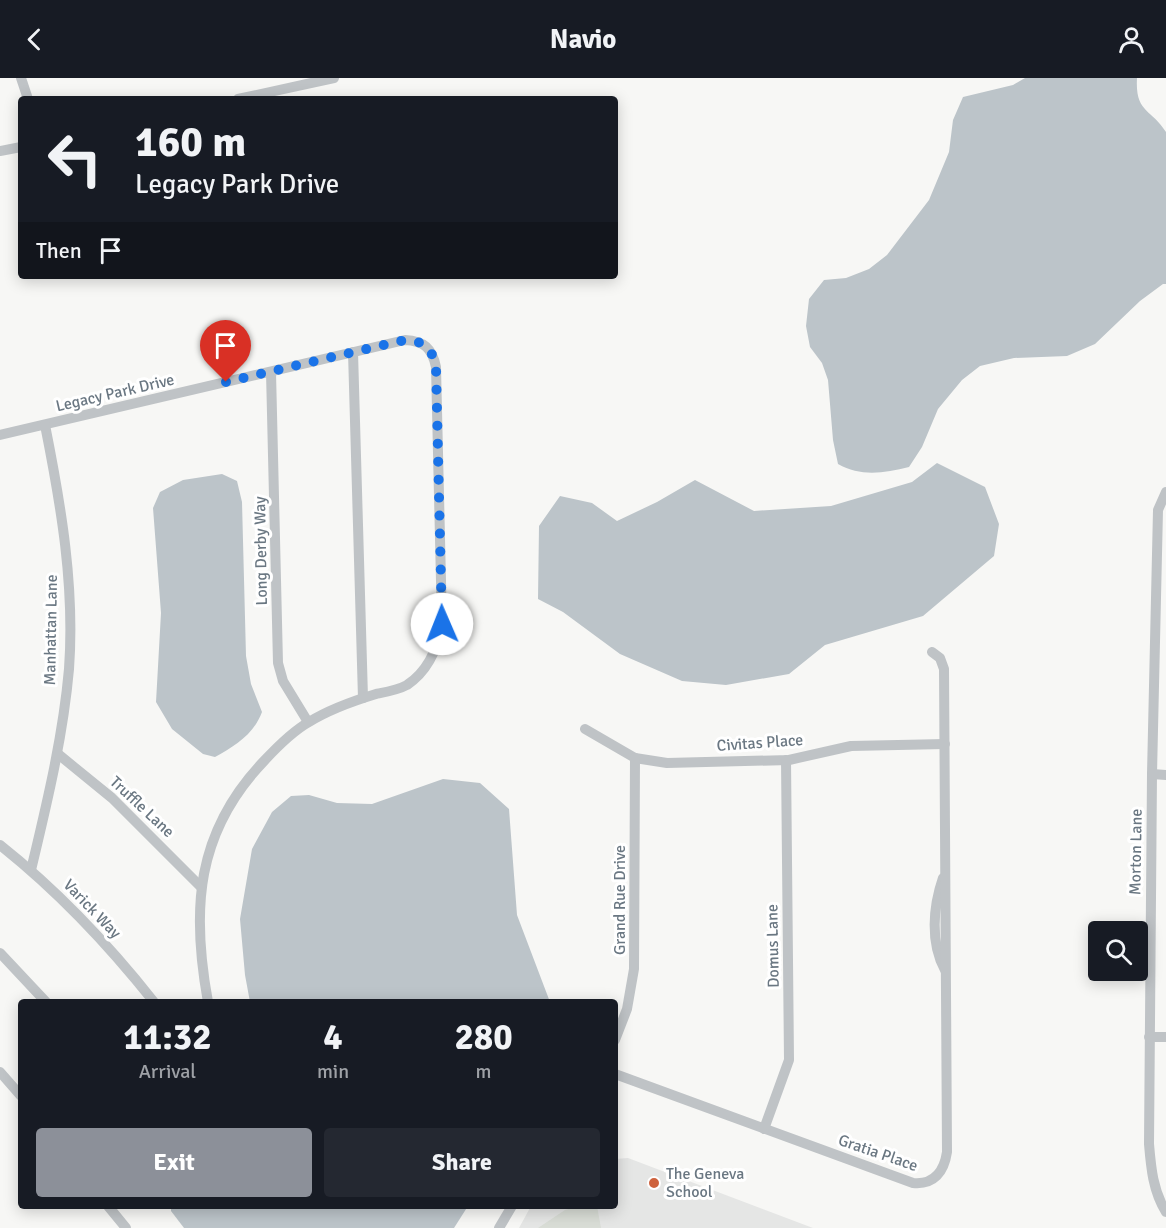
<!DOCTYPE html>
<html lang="en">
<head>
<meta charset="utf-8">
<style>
  :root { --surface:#171b24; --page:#242831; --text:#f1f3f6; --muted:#9ea1a6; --accent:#8c9099 }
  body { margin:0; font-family:Signika,sans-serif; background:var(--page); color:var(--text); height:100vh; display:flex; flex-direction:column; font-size:22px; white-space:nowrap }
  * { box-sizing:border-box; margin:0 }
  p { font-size:20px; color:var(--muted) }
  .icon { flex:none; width:33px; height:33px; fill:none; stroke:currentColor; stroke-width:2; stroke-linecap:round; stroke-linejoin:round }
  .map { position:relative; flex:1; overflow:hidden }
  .side { position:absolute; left:18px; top:921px; width:600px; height:210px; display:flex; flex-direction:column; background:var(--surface); border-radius:6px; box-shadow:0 3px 15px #0003 }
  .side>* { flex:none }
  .guide { position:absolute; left:18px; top:18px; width:600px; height:183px; border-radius:6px; box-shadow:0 3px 15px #0003; background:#171b24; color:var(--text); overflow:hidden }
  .controls { position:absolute; left:1088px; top:843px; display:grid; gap:12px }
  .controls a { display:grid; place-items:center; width:60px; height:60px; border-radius:6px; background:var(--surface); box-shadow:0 3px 15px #0003; font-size:30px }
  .pin { position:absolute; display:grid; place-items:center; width:51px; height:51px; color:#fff; margin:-62px -26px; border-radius:50% 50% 50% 0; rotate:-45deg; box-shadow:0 0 6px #0007 }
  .pin .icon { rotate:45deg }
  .me { position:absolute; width:66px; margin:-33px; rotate:359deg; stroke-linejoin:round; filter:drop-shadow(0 0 4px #0008) }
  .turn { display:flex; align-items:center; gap:21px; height:126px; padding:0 18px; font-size:27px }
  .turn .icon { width:78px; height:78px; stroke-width:2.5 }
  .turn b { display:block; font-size:42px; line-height:51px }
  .then { display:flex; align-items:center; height:57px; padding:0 18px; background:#0003; gap:12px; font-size:22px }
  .eta { display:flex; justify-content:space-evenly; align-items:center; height:102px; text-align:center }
  .eta b { font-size:36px; font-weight:700; line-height:42px }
  .primary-button { display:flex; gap:12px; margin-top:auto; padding:12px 18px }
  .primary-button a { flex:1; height:69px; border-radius:6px; background:var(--accent); color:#fff; font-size:24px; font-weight:700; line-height:69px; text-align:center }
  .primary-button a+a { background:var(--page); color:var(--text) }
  header { display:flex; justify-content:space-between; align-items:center; height:78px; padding:0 18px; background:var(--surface); font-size:27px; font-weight:700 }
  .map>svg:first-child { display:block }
</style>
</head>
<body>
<header><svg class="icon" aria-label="back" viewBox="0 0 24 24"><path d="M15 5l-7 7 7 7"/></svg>Navio<svg class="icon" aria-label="person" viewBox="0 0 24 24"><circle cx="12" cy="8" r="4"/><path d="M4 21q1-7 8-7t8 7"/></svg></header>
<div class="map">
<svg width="1166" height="1150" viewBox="0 0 1166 1150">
  <rect width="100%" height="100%" fill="#f7f7f5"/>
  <path fill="#e5e6e5" d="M 628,1080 L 813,1150 L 519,1150 L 531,1128 L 615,1128 L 615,1081 Z"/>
  <path fill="#d9ddd6" d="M 580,1128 L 597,1128 L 601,1150 L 538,1150 L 565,1132 Z"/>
  <g fill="#bcc4c9">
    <path d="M 1025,0 L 1137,0 C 1135,35 1151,30 1166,54 L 1166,206 L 1163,206 L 1140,223 L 1095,266 L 1067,278 L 1014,280 L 980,288 L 962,302 L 938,331 L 922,369 L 909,389 C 884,395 861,399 838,386 L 833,362 L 828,302 L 822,285 L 810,269 L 806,248 L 809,221 L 824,202 L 846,200 L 869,191 L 887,177 L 929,122 L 949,74 L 953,42 L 963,19 L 1013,7 Z"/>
    <path d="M 937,385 L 985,409 L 999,446 L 994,478 L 923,538 L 825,567 L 789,596 L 726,607 L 682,603 L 620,576 L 563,534 L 538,521 L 539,448 L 560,418 L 592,425 L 617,443 L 657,424 L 695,402 L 754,433 L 831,428 L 912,404 Z"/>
    <path d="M 222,396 L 237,403 L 242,424 L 246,578 L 251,606 L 262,634 C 254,656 235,668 215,679 L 203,676 L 172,651 L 156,624 L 161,535 L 153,430 L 160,414 L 183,402 Z"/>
    <path d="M 443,701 L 480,705 L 509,731 L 517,837 L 550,924 L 250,924 L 245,897 L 240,841 L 252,771 L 272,734 L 291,718 L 309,717 L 337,725 L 372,726 Z"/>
    <path d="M 171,1128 L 468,1128 L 454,1150 L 184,1150 L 171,1133 Z"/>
  </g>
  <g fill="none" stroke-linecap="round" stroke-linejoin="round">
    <g stroke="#bfc3c6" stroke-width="10">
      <path d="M 21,0 L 28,21"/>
      <path d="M 238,21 L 334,0"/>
      <path d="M 0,73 L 21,69"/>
      <path d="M 353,274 L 363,620"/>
      <path d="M 271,294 L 278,585 L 283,603 L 308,644"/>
      <path d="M 0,357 L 405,262 C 424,263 432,270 436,289 L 442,546 C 438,569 428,593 407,607 C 398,612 386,614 376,616 C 353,623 330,631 309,644 C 293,653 277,669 264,683 C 196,754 191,831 208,924"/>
      <path d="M 1166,414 L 1158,432 L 1152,696 L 1149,1066 C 1151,1090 1153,1113 1166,1134"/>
      <path d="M 585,651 L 635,680 L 667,685 L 789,682 L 851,668 L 945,666"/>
      <path d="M 58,676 L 112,720 L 201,809"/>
      <path d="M 1152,696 L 1166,697"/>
      <path d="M 0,767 C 58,813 108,866 154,924"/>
      <path d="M 31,792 C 47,725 63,659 69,591 C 75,509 61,427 45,347"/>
      <path d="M 943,800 C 933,829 930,865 945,892"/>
      <path d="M 0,875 L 46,924"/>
      <path d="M 1149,959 L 1166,959"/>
      <path d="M 615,962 L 627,931 L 634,891 L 635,680"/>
      <path d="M 0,994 L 21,1018"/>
      <path d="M 615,996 L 913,1105 C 934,1107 944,1094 947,1074 L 944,591 L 940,580 L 932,574"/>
      <path d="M 764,1051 L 789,982 L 786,682"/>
      <path d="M 108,1128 L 126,1150"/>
      <path d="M 499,1150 L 512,1128"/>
    </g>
  </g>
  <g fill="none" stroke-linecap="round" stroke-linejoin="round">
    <path stroke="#1a73e8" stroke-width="10" stroke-dasharray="0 18" d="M 226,304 L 405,262 C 424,263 432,270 436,289 L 442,546"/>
  </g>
  <circle fill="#ce623d" stroke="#fff" stroke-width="2" cx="654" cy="1105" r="6"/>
  <g text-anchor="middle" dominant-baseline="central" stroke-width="6" stroke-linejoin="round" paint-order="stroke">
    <g font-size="16" fill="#6a7782" stroke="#fff">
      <text transform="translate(115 315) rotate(-13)">Legacy Park Drive</text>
      <text transform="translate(261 473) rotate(-91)">Long Derby Way</text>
      <text transform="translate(51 552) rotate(-89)">Manhattan Lane</text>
      <text transform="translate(760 665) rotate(-4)">Civitas Place</text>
      <text transform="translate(142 729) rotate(43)">Truffle Lane</text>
      <text transform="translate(1136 774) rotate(-89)">Morton Lane</text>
      <text transform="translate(620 822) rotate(-90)">Grand Rue Drive</text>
      <text transform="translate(92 831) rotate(46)">Varick Way</text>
      <text transform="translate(773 868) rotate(-91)">Domus Lane</text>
      <text transform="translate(878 1075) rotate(19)">Gratia Place</text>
    </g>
    <g font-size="16" fill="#6a7782" stroke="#fff" text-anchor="start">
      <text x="666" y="1096">The Geneva<tspan x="666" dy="18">School</tspan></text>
    </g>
  </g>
</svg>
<div class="controls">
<a><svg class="icon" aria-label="search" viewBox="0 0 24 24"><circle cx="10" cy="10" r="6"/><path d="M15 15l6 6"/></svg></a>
</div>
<div class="pin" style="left:226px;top:304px;background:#d93025"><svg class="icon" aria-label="arrive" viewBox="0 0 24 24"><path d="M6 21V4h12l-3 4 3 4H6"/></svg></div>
<svg class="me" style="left:442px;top:546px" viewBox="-20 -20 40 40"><circle r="19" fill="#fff"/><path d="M0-13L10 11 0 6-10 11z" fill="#1a73e8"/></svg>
<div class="guide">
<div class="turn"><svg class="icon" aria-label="left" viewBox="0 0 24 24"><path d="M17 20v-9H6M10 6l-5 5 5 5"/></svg><div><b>160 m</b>Legacy Park Drive</div></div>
<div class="then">Then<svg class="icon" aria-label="arrive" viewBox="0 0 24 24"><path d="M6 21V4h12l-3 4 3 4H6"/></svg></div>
</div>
<section class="side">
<div class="eta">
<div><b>11:32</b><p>Arrival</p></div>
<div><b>4</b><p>min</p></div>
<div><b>280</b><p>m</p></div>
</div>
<div class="primary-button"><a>Exit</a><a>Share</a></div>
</section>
</div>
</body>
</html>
